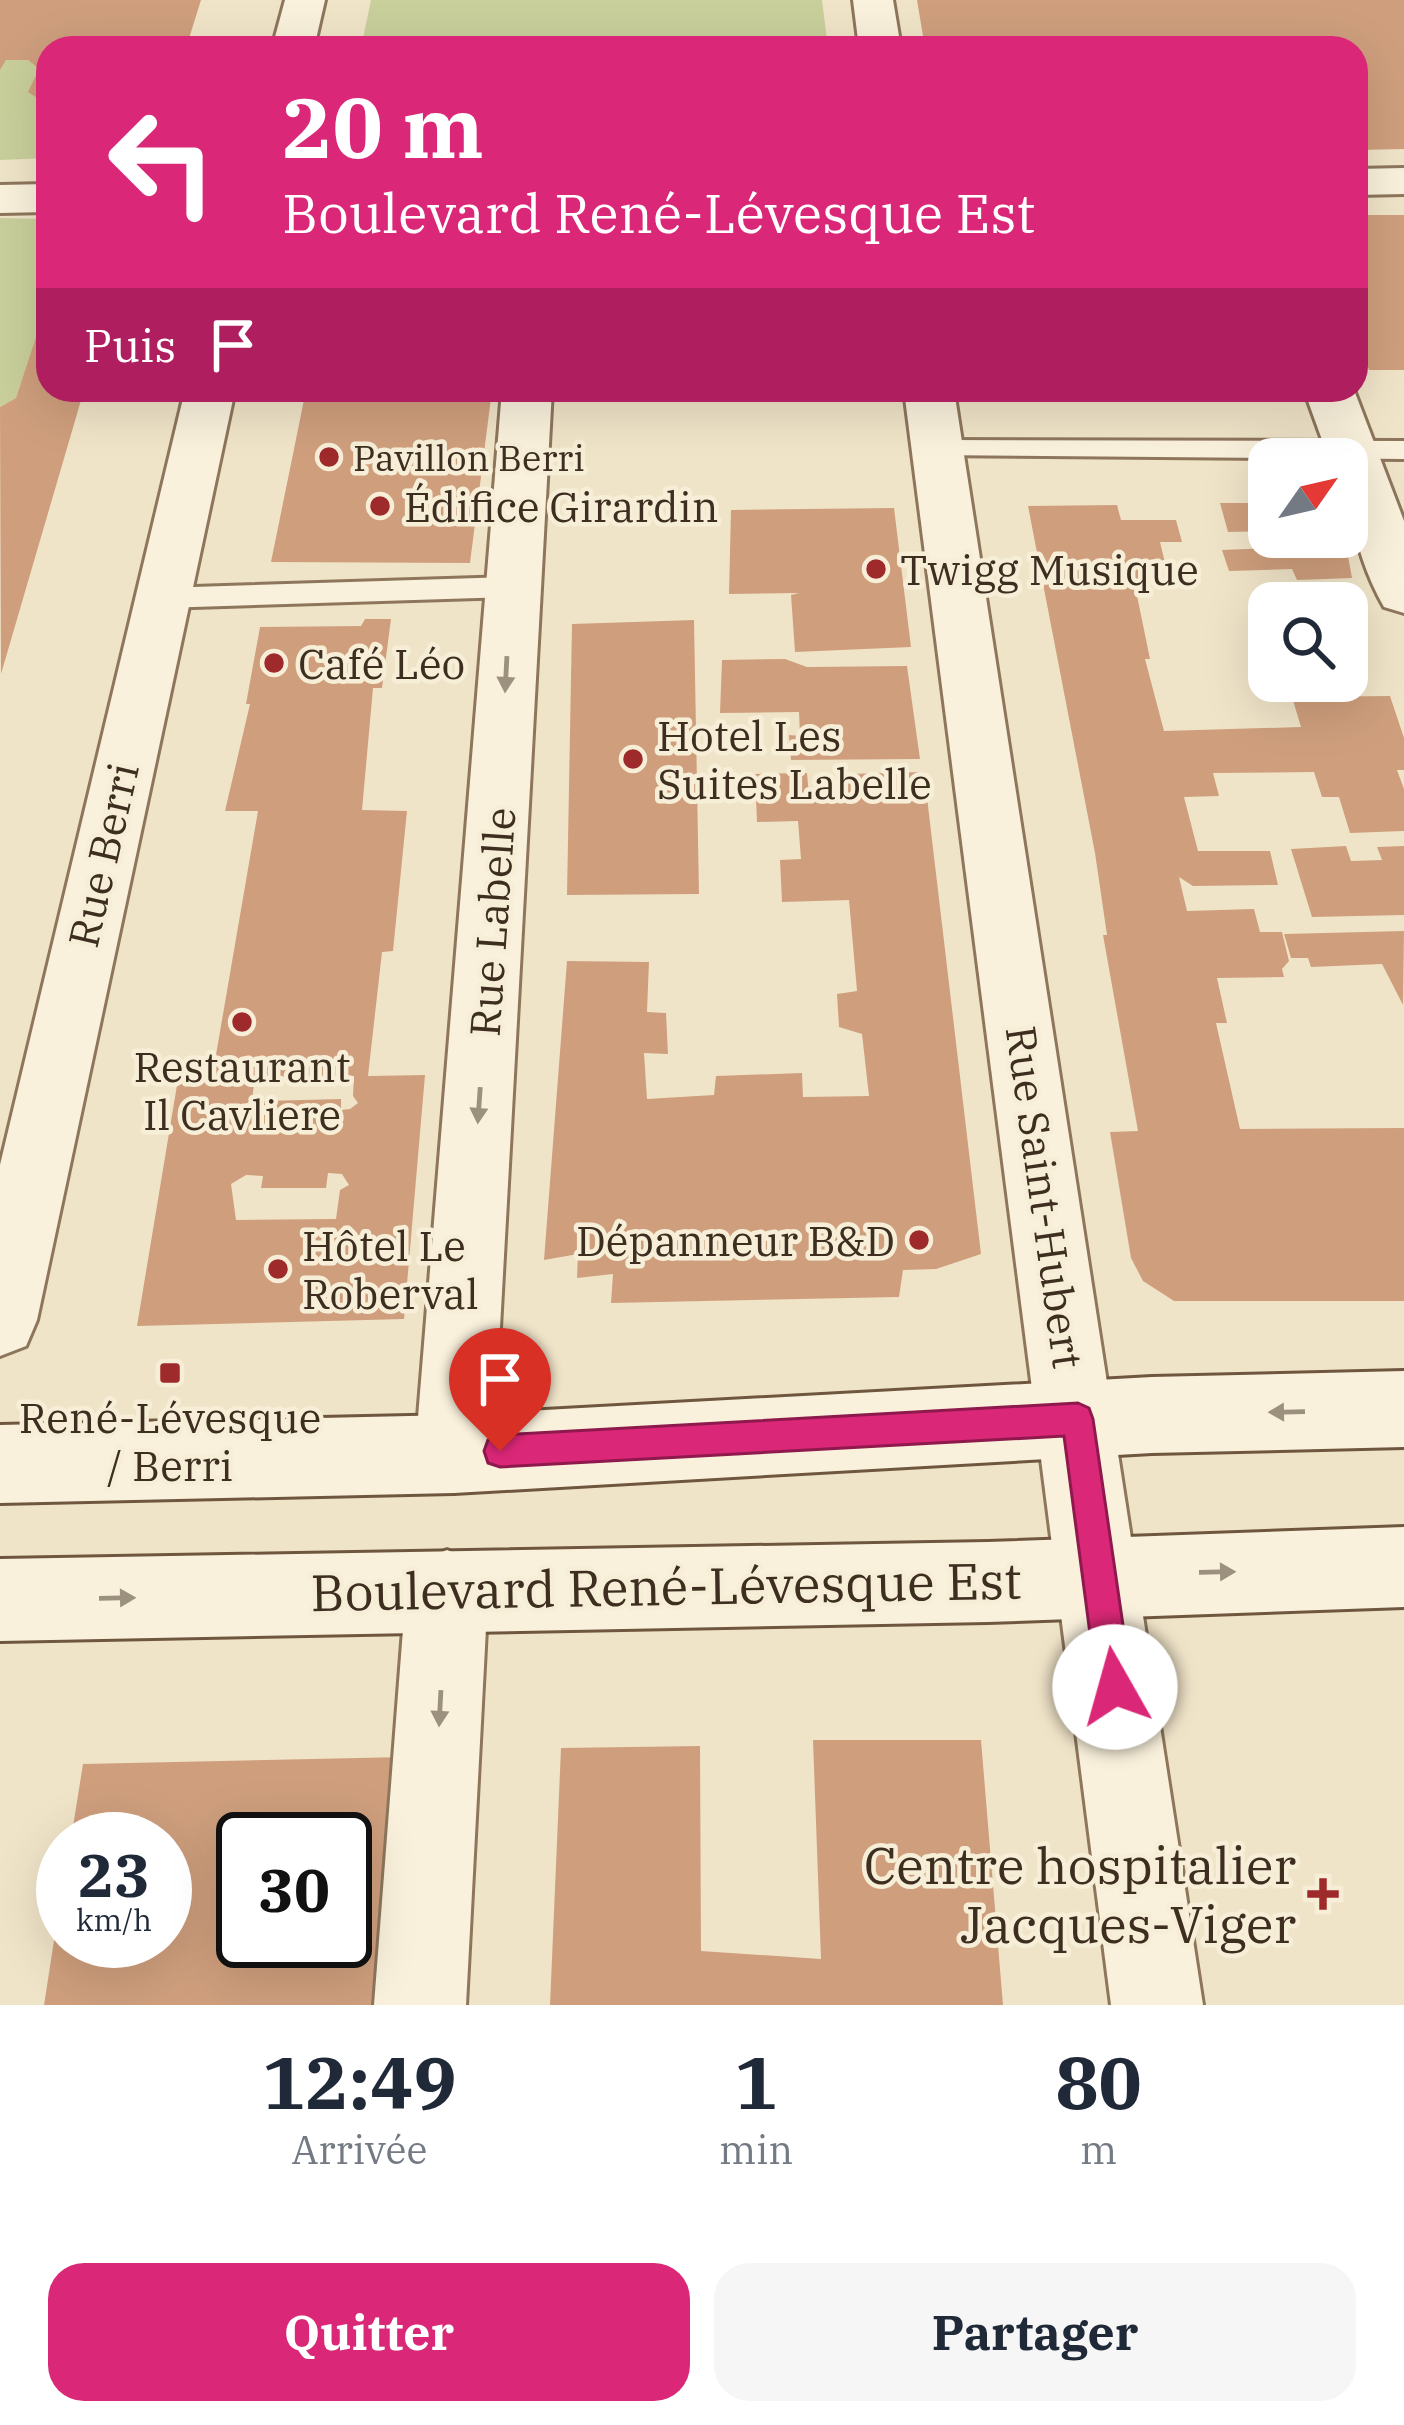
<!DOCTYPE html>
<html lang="fr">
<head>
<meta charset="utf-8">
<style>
  :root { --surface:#fff; --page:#f6f6f7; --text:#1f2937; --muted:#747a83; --accent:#db2777 }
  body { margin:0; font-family:"IBM Plex Serif",serif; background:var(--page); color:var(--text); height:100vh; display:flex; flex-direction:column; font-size:45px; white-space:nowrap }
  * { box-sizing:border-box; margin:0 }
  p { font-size:39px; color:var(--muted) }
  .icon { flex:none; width:66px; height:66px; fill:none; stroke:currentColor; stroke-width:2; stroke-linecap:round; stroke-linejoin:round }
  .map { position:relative; height:2005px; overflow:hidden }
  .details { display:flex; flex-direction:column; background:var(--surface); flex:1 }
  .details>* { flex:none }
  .guide { position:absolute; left:36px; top:36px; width:1332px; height:366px; border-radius:36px; box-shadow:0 12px 48px #0002; background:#db2777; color:#fff; overflow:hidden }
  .needle { width:78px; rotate:56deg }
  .tools { position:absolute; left:1248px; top:438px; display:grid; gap:24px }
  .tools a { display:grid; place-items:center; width:120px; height:120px; border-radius:24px; background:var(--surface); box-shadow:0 12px 48px #0002; font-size:60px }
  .speed { position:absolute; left:36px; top:1812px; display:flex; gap:24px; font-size:60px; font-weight:700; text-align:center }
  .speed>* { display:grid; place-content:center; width:156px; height:156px; border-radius:50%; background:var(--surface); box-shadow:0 12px 48px #0002; line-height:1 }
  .speed small { font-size:30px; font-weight:400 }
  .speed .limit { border:6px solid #111; border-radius:18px; background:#fff; color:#111 }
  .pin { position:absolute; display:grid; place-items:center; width:102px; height:102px; color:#fff; margin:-123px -51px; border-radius:50% 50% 50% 0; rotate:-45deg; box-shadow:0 0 12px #0007 }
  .pin .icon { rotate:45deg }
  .me { position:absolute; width:132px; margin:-66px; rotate:353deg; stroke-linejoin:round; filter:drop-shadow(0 0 9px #0008) }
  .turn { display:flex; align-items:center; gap:42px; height:252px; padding:0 48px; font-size:54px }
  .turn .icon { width:156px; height:156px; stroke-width:2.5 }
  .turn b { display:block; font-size:84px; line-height:102px }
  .then { display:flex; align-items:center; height:114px; padding:0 48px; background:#0003; gap:24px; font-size:45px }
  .eta { display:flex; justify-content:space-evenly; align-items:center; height:204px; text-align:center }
  .eta b { font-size:72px; font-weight:700; line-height:84px }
  .action { display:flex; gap:24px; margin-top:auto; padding:24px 48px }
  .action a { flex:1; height:138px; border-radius:36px; background:var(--accent); color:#fff; font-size:48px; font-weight:700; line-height:138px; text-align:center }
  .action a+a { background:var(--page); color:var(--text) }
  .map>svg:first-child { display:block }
</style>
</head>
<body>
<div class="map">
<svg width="1404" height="2005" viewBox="0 0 1404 2005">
  <rect width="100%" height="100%" fill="#f0e4c8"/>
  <g fill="#c9cf9b">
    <path d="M 371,0 L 822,0 L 828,48 L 361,48 Z"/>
    <path d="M 6,60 L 28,60 L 39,69 L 29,92 L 48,105 L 48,158 L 0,160 L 0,66 Z"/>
    <path d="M 0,218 L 48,219 L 48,300 L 16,398 L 0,407 Z"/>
  </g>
  <g fill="#cf9f7d" fill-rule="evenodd">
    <path d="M 0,0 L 201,0 L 186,48 L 48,48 L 48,105 L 28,92 L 39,69 L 28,60 L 6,60 L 0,70 Z"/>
    <path d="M 917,0 L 1404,0 L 1404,149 L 1356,150 L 1356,48 L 925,48 Z"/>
    <path d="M 1356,215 L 1404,215 L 1404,370 L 1369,370 L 1356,333 Z"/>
    <path d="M 47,303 L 48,390 L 84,390 L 1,674 L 0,407 L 16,398 Z"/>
    <path d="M 306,390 L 492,390 L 470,563 L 271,562 Z"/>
    <path d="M 727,390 L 876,390 L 876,396 L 727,395 Z"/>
    <path d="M 1220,503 L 1269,503 L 1269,531 L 1228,532 Z"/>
    <path d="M 1117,505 L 1121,520 L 1176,520 L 1182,542 L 1160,542 L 1166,567 L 1140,567 L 1143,581 L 1134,581 L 1150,659 L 1145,659 L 1164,731 L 1301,727 L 1292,697 L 1390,696 L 1404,738 L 1404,770 L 1397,770 L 1404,789 L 1404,831 L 1350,833 L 1339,797 L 1322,797 L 1314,772 L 1213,773 L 1219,796 L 1184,797 L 1198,851 L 1270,851 L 1278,885 L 1193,886 L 1179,877 L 1187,911 L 1254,909 L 1260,932 L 1282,932 L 1289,961 L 1282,969 L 1284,977 L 1217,978 L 1227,1023 L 1216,1023 L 1240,1129 L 1404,1128 L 1404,1301 L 1174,1301 L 1143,1281 L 1131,1258 L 1110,1132 L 1138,1131 L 1103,935 L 1107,935 L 1095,853 L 1028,506 Z"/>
    <path d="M 894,508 L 911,647 L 795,652 L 791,595 L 799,593 L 729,594 L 731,510 Z"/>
    <path d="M 1346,545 L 1352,578 L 1297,580 L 1292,569 L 1229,571 L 1222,550 Z"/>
    <path d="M 365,619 L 391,619 L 382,688 L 373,688 L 362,810 L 407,811 L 393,951 L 382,952 L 368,1076 L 425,1075 L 404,1319 L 137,1326 L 178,1079 L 212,1078 L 258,811 L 225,811 L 250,704 L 246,704 L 260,627 L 361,626 ZM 354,1076 L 353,1096 L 358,1103 L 350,1109 L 341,1110 L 341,1099 L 263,1101 L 262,1113 L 251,1114 L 244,1105 L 252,1100 L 255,1077 ZM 328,1173 L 342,1174 L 349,1185 L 340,1190 L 336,1219 L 236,1220 L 231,1184 L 246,1175 L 263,1176 L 261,1188 L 326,1188 Z"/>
    <path d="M 694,620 L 699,894 L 567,895 L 572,624 Z"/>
    <path d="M 785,659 L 807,667 L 907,666 L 920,759 L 791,760 L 789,735 L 800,736 L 799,712 L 720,713 L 722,660 Z"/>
    <path d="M 924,772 L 981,1254 L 936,1269 L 903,1270 L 899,1297 L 611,1303 L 613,1274 L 577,1278 L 578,1254 L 544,1260 L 567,961 L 649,962 L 647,1012 L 666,1013 L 668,1054 L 644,1053 L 647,1099 L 714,1095 L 716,1076 L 802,1073 L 803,1097 L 869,1096 L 862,1034 L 839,1027 L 837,994 L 857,991 L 849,900 L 782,902 L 780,860 L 801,859 L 798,821 L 757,822 L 755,774 L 807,773 L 809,796 L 847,796 L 846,774 Z"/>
    <path d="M 1346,846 L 1351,861 L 1382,860 L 1377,847 L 1404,846 L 1404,915 L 1312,917 L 1291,849 Z"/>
    <path d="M 1404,931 L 1403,1005 L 1382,964 L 1311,967 L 1308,958 L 1291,958 L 1284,934 Z"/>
    <path d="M 813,1740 L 981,1740 L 1003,2005 L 550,2005 L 561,1748 L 700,1746 L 701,1951 L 821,1959 Z"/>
    <path d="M 405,1757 L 387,2005 L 44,2005 L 60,1902 L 63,1941 L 165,1941 L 165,1839 L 71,1839 L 83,1764 ZM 243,1839 L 345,1839 L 345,1941 L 243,1941 Z"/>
  </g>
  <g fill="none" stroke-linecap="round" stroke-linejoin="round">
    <g stroke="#8d765c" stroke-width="6">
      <g id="service">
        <path d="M 938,440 L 1404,441 L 1404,459 L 929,455 L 925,449 Z"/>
        <path d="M 513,577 L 527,587 L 513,597 L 162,608 L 148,598 L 162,588 Z"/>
      </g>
    </g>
    <g stroke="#8d765c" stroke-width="6">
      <g id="minor">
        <path d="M 853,0 L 893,0 L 901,48 L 859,48 Z"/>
        <path d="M 502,390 L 552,390 L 493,1454 L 481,1481 L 454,1493 L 427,1481 L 415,1454 Z"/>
        <path d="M 904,390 L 954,390 L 1203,2005 L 1111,2005 Z"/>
        <path d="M 1304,390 L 1354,390 L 1404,521 L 1404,613 L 1384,607 C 1358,561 1347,511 1347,459 L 1329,459 Z"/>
        <path d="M 447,1550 L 476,1562 L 488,1591 L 466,2005 L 374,2005 L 406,1591 L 418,1562 Z"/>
      </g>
    </g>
    <g stroke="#8d765c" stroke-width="6">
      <g id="tertiary">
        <path d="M 285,0 L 325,0 L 314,48 L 272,48 Z"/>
        <path d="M 1404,168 L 1404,194 L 1356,195 L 1356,169 Z"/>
        <path d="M 48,184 L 48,212 L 0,213 L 0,185 Z"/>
        <path d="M 185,390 L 235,390 L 37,1320 L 26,1346 L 0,1356 L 0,1165 Z"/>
      </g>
    </g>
    <g stroke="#6f573f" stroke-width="6">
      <g id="secondary">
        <path d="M 1404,1371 L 1404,1447 L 1152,1453 L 454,1493 L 0,1503 L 0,1425 L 454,1415 L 1152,1377 Z"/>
        <path d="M 1404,1527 L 1404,1607 L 988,1622 L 0,1641 L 0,1559 L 988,1542 Z"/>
      </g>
    </g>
    <use href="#service" fill="#faf1dc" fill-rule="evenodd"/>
    <use href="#minor" fill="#faf1dc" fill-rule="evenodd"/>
    <use href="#tertiary" fill="#faf1dc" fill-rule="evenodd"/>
    <use href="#secondary" fill="#faf1dc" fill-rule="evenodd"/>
  </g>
  <defs><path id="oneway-solid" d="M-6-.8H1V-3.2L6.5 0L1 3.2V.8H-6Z" transform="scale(3)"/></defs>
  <g fill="#9c907e">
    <use href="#oneway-solid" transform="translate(506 674) rotate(93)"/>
    <use href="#oneway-solid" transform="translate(479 1105) rotate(94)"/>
    <use href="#oneway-solid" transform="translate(1287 1412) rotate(179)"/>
    <use href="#oneway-solid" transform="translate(1217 1572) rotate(-1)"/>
    <use href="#oneway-solid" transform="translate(117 1598) rotate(-1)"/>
    <use href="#oneway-solid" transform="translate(440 1708) rotate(93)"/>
  </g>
  <path fill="#db2777" stroke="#8e194d" stroke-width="3" d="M 1078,1403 L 1089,1408 L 1093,1419 L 1132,1687 L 1127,1699 L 1115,1704 L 1103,1699 L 1097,1687 L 1064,1436 L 500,1467 L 488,1463 L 484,1451 L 488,1440 L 500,1435 Z"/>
  <g fill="#9e2a2b" stroke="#f7eed8" stroke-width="4.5">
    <circle cx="329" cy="457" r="12"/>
    <circle cx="380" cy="506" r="12"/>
    <circle cx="876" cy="569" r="12"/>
    <circle cx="274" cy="663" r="12"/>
    <circle cx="633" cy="759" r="12"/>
    <circle cx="242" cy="1022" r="12"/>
    <circle cx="919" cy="1240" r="12"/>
    <circle cx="278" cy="1269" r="12"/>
    <rect x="158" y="1361" width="24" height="24" rx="6"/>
    <path d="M1317 1876h12v12h12v12h-12v12h-12v-12h-12v-12h12z"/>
  </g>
  <g text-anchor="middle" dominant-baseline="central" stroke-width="9" stroke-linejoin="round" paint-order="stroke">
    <g font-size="36" fill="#3d2e20" stroke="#f7eed8" text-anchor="start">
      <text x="353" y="457">Pavillon Berri</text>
    </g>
    <g font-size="42" fill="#3d2e20" stroke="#f7eed8" text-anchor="start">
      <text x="404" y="506">Édifice Girardin</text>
      <text x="900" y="569">Twigg Musique</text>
      <text x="298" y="663">Café Léo</text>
      <text x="657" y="735">Hotel Les<tspan x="657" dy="48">Suites Labelle</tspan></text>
      <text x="242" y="1066" text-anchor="middle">Restaurant<tspan x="242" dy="48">Il Cavliere</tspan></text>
      <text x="895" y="1240" text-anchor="end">Dépanneur B&amp;D</text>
      <text x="302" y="1245">Hôtel Le<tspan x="302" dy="48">Roberval</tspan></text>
      <text x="170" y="1417" text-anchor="middle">René-Lévesque<tspan x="170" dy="48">/ Berri</tspan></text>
    </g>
    <g font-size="42" fill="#3d2e20" stroke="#f7eed8">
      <text transform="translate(103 855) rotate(-77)">Rue Berri</text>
      <text transform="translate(492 922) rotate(-86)">Rue Labelle</text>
      <text transform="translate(1045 1197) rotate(82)">Rue Saint-Hubert</text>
    </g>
    <g font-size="51" fill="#3d2e20" stroke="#f7eed8">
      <text transform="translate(666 1586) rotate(-1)">Boulevard René-Lévesque Est</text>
    </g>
    <g font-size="51" fill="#3d2e20" stroke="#f7eed8" text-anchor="end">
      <text x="1296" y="1865">Centre hospitalier<tspan x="1296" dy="59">Jacques-Viger</tspan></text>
    </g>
  </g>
</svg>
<div class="tools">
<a><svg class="needle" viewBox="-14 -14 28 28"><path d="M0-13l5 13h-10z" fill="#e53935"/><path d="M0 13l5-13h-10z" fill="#747a83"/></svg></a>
<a><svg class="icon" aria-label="search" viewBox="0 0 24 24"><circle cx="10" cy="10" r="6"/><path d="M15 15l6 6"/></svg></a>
</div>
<div class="speed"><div>23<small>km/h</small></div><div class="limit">30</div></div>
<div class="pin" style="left:500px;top:1451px;background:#d93025"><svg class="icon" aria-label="arrive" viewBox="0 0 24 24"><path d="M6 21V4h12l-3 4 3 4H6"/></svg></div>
<svg class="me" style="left:1115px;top:1687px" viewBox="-20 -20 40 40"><circle r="19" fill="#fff"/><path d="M0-13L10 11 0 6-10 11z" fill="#db2777"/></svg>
<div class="guide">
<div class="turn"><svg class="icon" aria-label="left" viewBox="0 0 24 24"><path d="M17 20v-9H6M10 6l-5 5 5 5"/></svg><div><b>20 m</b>Boulevard René-Lévesque Est</div></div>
<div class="then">Puis<svg class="icon" aria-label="arrive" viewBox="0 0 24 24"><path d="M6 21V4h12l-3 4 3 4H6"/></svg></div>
</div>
</div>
<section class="details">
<div class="eta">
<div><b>12:49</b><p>Arrivée</p></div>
<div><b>1</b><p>min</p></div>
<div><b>80</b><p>m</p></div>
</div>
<div class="action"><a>Quitter</a><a>Partager</a></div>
</section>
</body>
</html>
